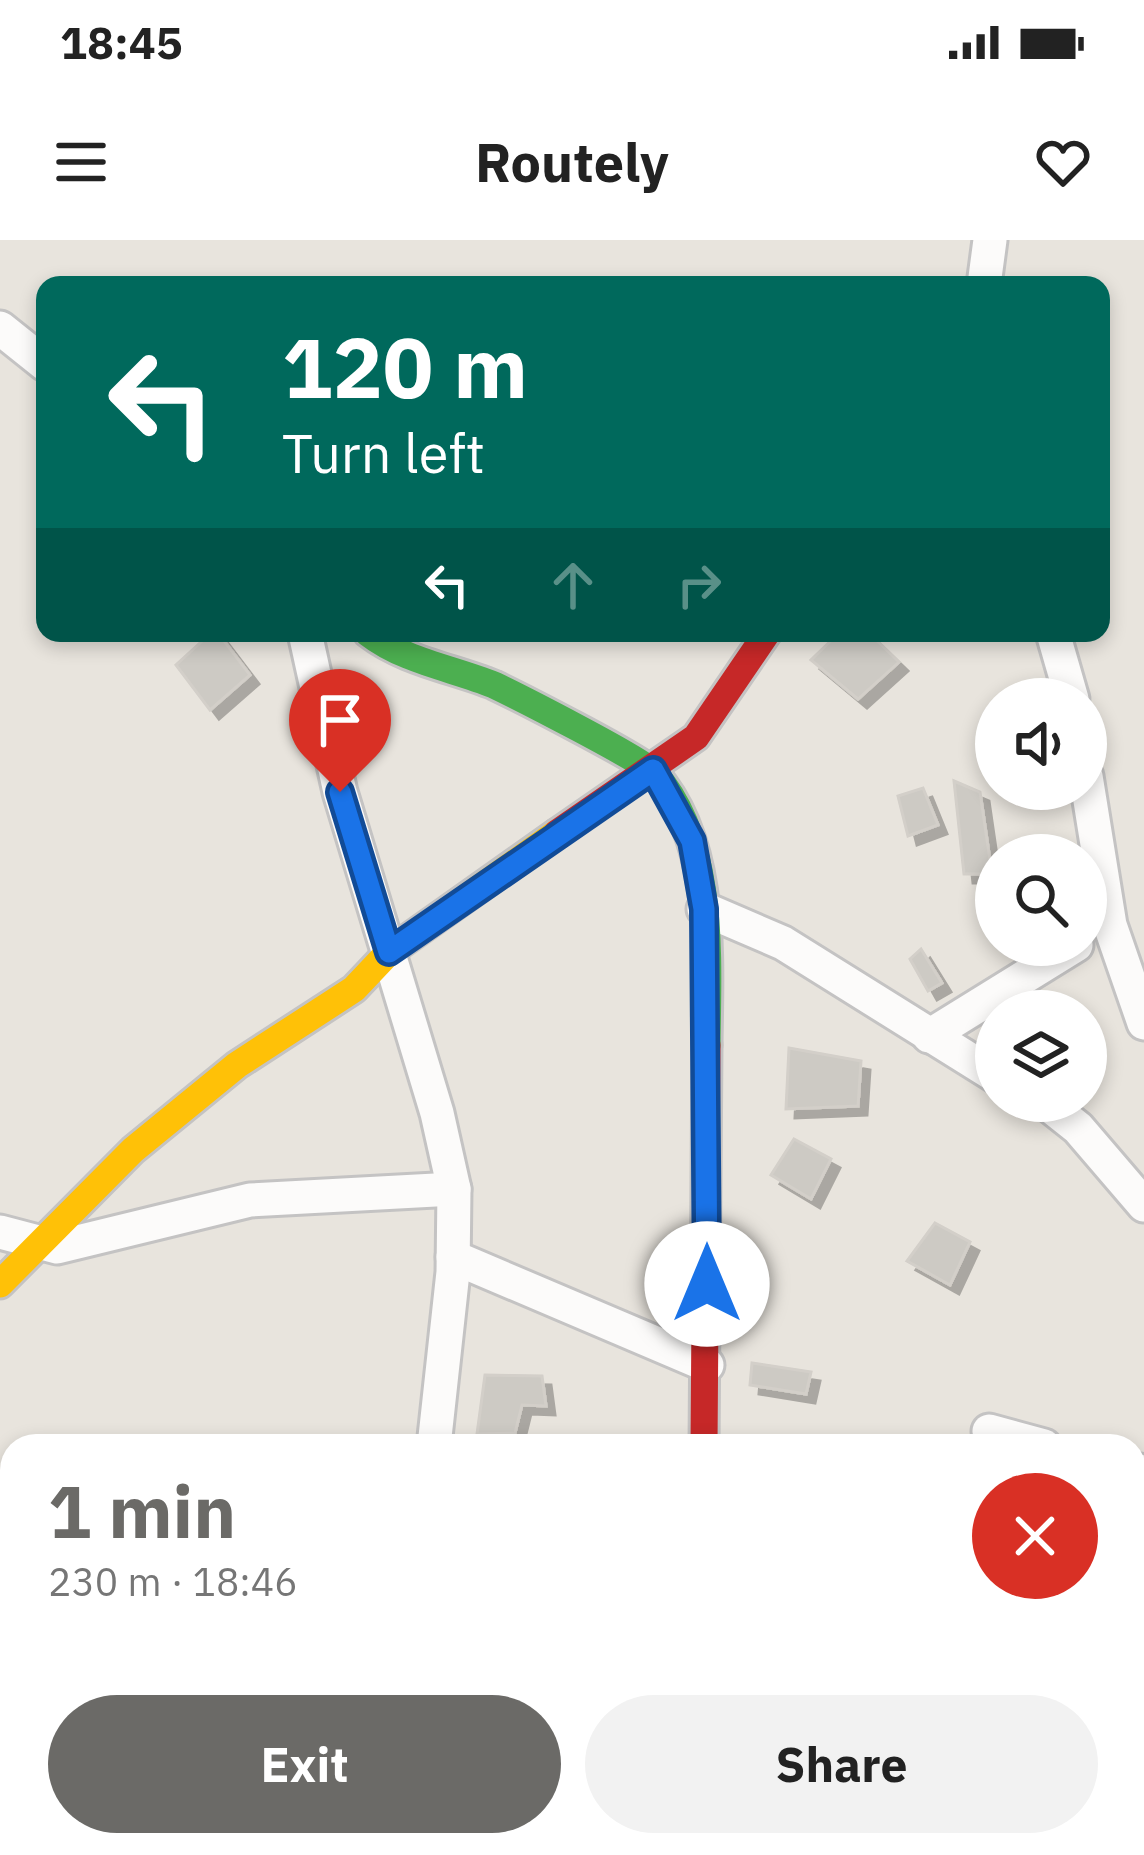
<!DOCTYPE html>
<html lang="en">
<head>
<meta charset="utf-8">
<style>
  :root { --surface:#fff; --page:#f2f2f2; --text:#222; --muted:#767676; --accent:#6b6a67 }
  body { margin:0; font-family:"IBM Plex Sans",sans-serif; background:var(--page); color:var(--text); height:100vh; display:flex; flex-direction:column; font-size:45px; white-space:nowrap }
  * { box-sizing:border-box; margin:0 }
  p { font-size:39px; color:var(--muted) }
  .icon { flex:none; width:66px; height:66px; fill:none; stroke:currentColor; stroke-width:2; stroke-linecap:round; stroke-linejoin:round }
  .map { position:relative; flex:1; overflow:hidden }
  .drawer { position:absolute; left:0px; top:1194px; width:1146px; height:423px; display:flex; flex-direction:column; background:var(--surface); border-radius:36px 36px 0 0; box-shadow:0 6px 18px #0003 }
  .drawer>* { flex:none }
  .banner { position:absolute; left:36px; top:36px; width:1074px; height:366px; border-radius:24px; box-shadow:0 6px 18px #0003; background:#00695c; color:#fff; overflow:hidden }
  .controls { position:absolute; left:975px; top:438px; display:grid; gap:24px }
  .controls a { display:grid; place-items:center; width:132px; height:132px; border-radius:50%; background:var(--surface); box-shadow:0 6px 18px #0003; font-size:60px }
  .pin { position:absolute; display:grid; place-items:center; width:102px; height:102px; color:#fff; margin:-123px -51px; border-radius:50% 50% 50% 0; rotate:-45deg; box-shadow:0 0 12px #0007 }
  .pin .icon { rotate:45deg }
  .me { position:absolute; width:132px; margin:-66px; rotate:0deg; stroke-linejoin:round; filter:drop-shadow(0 0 9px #0008) }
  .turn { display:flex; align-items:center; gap:42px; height:252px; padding:0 48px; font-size:54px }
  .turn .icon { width:156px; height:156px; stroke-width:2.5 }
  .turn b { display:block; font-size:84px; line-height:102px }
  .lanes { display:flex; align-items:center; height:114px; padding:0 48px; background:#0003; justify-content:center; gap:60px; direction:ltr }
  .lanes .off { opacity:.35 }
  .round { display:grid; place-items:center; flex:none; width:126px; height:126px; border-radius:63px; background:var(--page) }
  .summary { display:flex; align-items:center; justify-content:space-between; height:204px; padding:0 48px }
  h1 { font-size:72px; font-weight:700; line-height:90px; color:var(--accent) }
  .primary-button { display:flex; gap:24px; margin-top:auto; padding:24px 48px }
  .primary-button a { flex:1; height:138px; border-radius:72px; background:var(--accent); color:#fff; font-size:48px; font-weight:700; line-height:138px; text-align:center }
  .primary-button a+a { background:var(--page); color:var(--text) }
  .status { display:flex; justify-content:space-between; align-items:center; height:84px; padding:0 60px; background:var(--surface); direction:ltr }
  .status svg { height:33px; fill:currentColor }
  header { display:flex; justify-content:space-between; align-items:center; height:156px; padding:0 48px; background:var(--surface); font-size:54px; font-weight:700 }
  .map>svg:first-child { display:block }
</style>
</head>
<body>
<div class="status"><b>18:45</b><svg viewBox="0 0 49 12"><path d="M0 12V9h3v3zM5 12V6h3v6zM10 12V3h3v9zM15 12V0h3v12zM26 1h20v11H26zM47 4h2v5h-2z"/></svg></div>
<header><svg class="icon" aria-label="menu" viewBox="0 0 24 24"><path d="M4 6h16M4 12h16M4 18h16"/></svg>Routely<svg class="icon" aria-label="heart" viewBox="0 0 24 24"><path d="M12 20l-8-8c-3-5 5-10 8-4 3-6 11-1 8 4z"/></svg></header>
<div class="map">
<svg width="1144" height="1615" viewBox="0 0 1144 1615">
  <defs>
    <filter id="shadow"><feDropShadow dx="9" dy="9" stdDeviation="0" flood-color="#0004"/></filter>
  </defs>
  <rect width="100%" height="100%" fill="#e8e4dd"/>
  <g fill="#cdcac4" stroke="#d3cfc9" stroke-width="3" filter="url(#shadow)">
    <path d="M 211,393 L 218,393 L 250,435 L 210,470 L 176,425 Z"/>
    <path d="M 839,393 L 869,393 L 899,422 L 858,459 L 811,420 Z"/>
    <path d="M 954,541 L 980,552 L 992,634 L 964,634 Z"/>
    <path d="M 923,548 L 938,585 L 908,596 L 898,556 Z"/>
    <path d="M 921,709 L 942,743 L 928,751 L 910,719 Z"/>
    <path d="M 789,808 L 861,821 L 858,866 L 786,869 Z"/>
    <path d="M 794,899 L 831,919 L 811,959 L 771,935 Z"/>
    <path d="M 935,983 L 970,1002 L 950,1045 L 907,1021 Z"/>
    <path d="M 752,1123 L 811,1132 L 806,1154 L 750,1145 Z"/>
    <path d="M 485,1135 L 542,1136 L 546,1166 L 522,1165 L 515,1193 L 477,1194 Z"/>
  </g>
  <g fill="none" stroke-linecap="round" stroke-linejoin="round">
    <g stroke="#c4c3c3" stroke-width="39">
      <g id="street">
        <path d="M 984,45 L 990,0"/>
        <path d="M 0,88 L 45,124"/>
        <path d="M 305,393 L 340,552 L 437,873 L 454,949 L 453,1032 L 434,1206"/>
        <path d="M 1053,393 L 1072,459"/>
        <path d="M 1086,536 L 1110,685 L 1144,783"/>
        <path d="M 704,669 L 783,703 L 996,836"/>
        <path d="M 929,796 L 1076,705"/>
        <path d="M 1044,861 L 1078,888 L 1144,965"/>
        <path d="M 0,992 L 57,1007 L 250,960 L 454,949"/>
        <path d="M 453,1017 L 707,1125"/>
        <path d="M 989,1191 L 1044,1206"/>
        <path d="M 1134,1230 L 1144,1232"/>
        <path d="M 397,1615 L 401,1605"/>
        <path d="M 673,1615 L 674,1605"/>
      </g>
    </g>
    <g stroke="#c4c3c3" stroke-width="33">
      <path id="fast" d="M 368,393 C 404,421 452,428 494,445 C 517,456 641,519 654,533 C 716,602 708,719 707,805"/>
    </g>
    <g stroke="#c4c3c3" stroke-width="33">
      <path id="slow" d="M 0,1044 L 133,910 L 237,825 L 354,749 L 389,712 L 557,593"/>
    </g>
    <g stroke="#c4c3c3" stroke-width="33">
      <g id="jam">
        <path d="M 557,593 L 696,497 L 767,393"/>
        <path d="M 704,1206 L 707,805"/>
      </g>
    </g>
    <use href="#street" stroke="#fcfbfa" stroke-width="33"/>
    <use href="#fast" stroke="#4caf50" stroke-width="27"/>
    <use href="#slow" stroke="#ffc107" stroke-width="27"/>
    <use href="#jam" stroke="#c62828" stroke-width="27"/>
  </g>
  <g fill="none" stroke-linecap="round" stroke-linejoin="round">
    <g stroke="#114b97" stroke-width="30">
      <path id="route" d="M 340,552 L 389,712 L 653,530 L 692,601 L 704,669 L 707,1044"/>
    </g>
    <use href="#route" stroke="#1a73e8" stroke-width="21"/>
  </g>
</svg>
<div class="controls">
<a><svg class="icon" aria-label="sound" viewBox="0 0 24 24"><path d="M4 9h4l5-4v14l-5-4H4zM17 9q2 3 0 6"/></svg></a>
<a><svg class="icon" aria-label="search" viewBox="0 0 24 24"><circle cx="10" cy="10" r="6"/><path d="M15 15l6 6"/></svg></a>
<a><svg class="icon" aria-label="layers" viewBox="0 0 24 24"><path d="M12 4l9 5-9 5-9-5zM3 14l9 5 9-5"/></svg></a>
</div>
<div class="pin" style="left:340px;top:552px;background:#d93025"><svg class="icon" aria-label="arrive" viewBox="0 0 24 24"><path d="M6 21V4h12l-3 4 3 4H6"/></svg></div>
<svg class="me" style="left:707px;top:1044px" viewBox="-20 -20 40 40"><circle r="19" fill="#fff"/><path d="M0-13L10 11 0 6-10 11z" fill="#1a73e8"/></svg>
<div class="banner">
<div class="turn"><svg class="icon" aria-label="left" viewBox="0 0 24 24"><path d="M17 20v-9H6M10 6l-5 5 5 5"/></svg><div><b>120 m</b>Turn left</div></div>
<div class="lanes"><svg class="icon" aria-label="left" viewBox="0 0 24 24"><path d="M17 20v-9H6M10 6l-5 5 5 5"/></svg><svg class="icon off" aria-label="ahead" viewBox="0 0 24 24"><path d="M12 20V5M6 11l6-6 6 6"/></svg><svg class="icon off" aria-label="right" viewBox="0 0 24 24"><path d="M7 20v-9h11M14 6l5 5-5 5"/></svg></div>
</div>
<section class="drawer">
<div class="summary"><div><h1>1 min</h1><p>230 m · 18:46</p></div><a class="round" style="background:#d93025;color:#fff"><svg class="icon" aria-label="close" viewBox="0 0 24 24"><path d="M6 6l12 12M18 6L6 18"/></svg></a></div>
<div class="primary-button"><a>Exit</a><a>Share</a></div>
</section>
</div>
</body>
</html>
